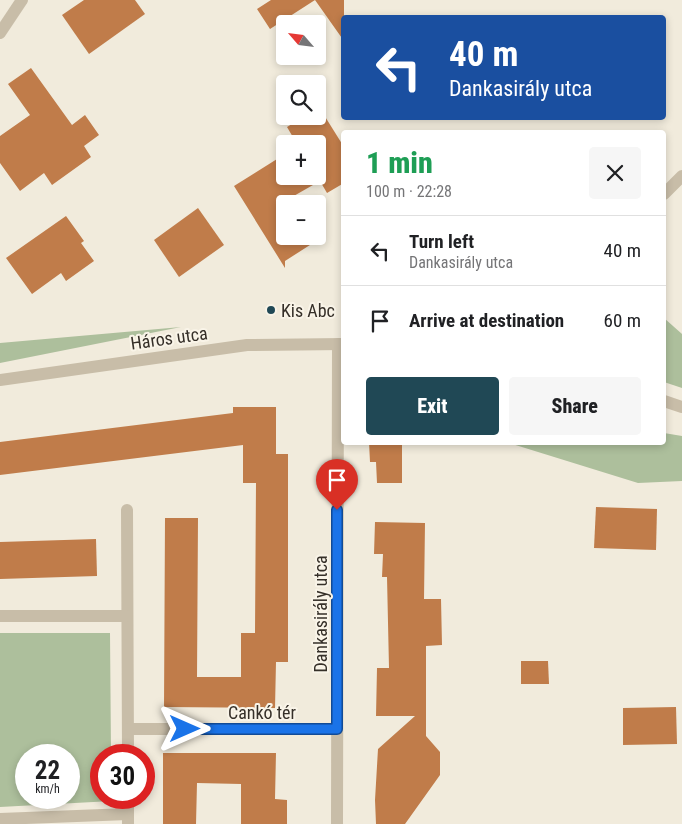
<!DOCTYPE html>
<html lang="en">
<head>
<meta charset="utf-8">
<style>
  :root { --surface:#fff; --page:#f6f6f6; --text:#202124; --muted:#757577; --line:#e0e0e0; --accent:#204855 }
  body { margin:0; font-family:"Roboto Condensed",sans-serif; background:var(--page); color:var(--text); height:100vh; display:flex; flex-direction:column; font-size:19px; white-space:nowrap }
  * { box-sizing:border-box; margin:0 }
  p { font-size:16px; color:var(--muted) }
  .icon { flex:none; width:28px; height:28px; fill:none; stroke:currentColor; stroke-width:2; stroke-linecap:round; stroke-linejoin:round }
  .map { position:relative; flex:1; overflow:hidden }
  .sheet { position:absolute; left:341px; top:130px; width:325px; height:315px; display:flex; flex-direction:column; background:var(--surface); border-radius:5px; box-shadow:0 2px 8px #0003 }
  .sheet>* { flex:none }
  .guide { position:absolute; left:341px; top:15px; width:325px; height:105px; border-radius:5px; box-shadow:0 2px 8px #0003; background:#1a4fa0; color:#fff; overflow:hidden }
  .needle { width:32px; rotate:298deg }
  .tools { position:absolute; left:276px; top:15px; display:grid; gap:10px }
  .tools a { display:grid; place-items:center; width:50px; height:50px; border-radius:5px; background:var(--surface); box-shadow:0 2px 8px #0003; font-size:25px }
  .speed { position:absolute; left:15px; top:744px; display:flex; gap:10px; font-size:25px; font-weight:700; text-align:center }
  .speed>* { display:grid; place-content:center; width:65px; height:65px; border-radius:50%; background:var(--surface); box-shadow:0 2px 8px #0003; line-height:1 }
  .speed small { font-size:12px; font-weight:400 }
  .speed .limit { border:8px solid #d22; background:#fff; color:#111 }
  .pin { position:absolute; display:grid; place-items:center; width:42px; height:42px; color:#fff; margin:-51px -21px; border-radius:50% 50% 50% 0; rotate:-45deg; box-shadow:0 0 5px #0007 }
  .pin .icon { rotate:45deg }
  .me { position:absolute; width:55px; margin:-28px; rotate:90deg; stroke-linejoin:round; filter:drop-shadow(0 0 4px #0008) }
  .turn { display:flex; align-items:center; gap:18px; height:105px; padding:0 25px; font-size:22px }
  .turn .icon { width:65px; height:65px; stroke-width:2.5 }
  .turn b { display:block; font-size:35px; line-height:42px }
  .round { display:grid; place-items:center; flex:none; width:52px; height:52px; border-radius:5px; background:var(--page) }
  .summary { display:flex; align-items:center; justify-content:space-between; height:85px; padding:0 25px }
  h1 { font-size:30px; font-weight:800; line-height:38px; color:#1e9e55 }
  .action { display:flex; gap:10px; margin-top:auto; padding:10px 25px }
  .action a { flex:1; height:58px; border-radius:5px; background:var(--accent); color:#fff; font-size:20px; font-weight:800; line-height:58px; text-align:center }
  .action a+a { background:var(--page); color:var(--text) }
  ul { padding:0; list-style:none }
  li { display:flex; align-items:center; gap:15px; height:70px; padding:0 25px; border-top:1px solid var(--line) }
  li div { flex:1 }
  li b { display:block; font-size:19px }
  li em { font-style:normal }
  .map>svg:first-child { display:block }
</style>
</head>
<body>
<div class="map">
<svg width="682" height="824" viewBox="0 0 682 824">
  <rect width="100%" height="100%" fill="#f1ebdc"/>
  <g fill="#adbf9c" fill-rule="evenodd">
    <path d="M 664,318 L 682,334 L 682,388 L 664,382 Z"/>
    <path d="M 181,327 L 0,363 L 0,343 Z"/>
    <path d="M 664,433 L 682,436 L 682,481 L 638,483 L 509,443 L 664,442 Z"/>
    <path d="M 0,633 L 110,633 L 111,755 L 101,755 L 101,798 L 111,798 L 112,801 L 0,807 ZM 26,755 L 69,755 L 69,798 L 26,798 Z"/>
  </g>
  <g fill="#c07c4a">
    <path d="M 84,0 L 135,0 L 145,14 L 89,54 L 62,15 Z"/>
    <path d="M 271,0 L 344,0 L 344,41 L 315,0 L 270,29 L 257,9 Z"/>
    <path d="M 31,68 L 72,125 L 85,115 L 99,135 L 84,146 L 91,157 L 52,185 L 44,173 L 20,191 L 0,163 L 0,136 L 30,115 L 8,84 Z"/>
    <path d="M 319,107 L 344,147 L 344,183 L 327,193 L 320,181 L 285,201 L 285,236 L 324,236 L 285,261 L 285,268 L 234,186 L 285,154 L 285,176 L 318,176 L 318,144 L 297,144 L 287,127 L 305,116 L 318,116 L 318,108 Z"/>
    <path d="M 198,208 L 224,245 L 179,277 L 154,240 Z"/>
    <path d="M 66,216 L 84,241 L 81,243 L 94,261 L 66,281 L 61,273 L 32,294 L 6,258 Z"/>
    <path d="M 233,407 L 276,407 L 276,454 L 288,454 L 288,662 L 276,662 L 275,708 L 164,707 L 165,518 L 198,518 L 197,677 L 241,677 L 241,633 L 255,633 L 256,483 L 243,483 L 243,445 L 0,475 L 0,442 L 233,413 Z"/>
    <path d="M 369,442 L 402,442 L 402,483 L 377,483 L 376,462 L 370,462 Z"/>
    <path d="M 596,507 L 657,509 L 656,550 L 594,548 Z"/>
    <path d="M 375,522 L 425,523 L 424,599 L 441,599 L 442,645 L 426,646 L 426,736 L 440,752 L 440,775 L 405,824 L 376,824 L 375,800 L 378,749 L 415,716 L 376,716 L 377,668 L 389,668 L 387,577 L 382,577 L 383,554 L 374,554 Z"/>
    <path d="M 96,539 L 97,576 L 0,579 L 0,542 Z"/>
    <path d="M 521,661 L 548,661 L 549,684 L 521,684 Z"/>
    <path d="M 676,707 L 677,744 L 623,745 L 623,708 Z"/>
    <path d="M 163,753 L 276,753 L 275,799 L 287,800 L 287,824 L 241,824 L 241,784 L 197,783 L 196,824 L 163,824 Z"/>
  </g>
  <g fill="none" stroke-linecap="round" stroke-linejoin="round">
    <g stroke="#c8bda8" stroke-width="12">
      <path d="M 0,33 L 22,0"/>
      <path d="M 664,194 L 682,176"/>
      <path d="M 0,380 L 247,345 L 344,344"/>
      <path d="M 664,401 L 682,407"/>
      <path d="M 127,510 L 128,755"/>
      <path d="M 0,616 L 127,616"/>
      <path d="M 128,729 L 337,729"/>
      <path d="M 0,819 L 128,814"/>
      <path d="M 128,824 L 128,798"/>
      <path d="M 337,824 L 338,344"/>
    </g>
  </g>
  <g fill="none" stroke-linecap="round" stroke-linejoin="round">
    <g stroke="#114b97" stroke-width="12">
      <path id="route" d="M 185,729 L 337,729 L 337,510"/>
    </g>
    <use href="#route" stroke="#1a73e8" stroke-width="9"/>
  </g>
  <circle fill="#204855" stroke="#f9f4e8" stroke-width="2" cx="271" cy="310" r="5"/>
  <g text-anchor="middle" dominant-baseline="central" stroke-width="4" stroke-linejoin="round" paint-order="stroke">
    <g font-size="18" fill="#352f28" stroke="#f9f4e8" text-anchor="start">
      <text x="281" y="310">Kis Abc</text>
    </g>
    <g font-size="18" fill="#352f28" stroke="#f9f4e8">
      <text transform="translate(169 338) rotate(-8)">Háros utca</text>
      <text transform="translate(320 614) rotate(-90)">Dankasirály utca</text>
      <text x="262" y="712">Cankó tér</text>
    </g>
  </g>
</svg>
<div class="tools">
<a><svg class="needle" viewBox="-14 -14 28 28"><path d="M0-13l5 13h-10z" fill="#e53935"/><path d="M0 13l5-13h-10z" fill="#757577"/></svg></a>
<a><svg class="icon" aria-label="search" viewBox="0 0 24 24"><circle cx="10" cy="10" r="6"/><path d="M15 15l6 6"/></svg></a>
<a>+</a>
<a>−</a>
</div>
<div class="speed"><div>22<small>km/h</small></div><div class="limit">30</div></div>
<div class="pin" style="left:337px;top:510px;background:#d93025"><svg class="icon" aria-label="arrive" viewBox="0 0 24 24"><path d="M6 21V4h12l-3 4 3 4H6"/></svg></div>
<svg class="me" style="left:185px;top:729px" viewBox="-20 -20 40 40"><path d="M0-17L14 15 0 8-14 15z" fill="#1a73e8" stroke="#fff" stroke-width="4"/></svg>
<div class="guide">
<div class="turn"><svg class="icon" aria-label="left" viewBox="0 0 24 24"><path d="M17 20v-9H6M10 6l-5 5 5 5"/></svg><div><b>40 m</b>Dankasirály utca</div></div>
</div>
<section class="sheet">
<div class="summary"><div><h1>1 min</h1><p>100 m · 22:28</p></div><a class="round"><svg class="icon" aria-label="close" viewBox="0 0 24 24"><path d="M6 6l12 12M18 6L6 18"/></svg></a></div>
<ul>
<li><svg class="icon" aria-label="left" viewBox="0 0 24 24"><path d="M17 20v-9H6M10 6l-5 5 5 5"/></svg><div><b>Turn left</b><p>Dankasirály utca</p></div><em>40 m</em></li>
<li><svg class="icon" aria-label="arrive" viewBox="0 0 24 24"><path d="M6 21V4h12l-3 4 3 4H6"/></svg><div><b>Arrive at destination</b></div><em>60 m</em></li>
</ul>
<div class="action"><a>Exit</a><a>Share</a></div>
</section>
</div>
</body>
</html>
